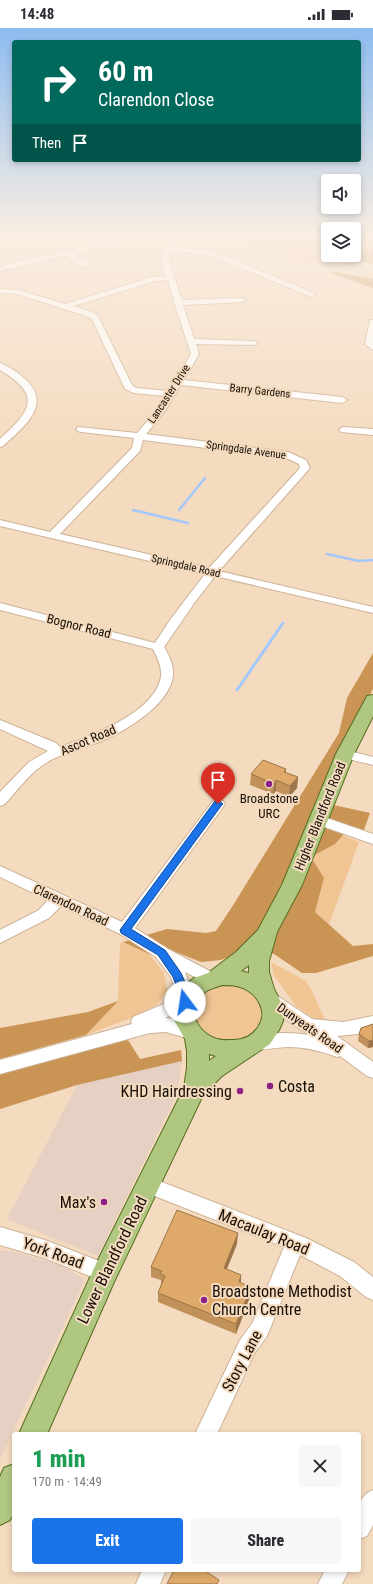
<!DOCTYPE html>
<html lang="en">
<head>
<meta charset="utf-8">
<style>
  :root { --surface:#fff; --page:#f7f7f7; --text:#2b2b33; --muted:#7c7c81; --accent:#1a73e8 }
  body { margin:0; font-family:"Roboto Condensed",sans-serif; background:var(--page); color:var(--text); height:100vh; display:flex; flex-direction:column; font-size:15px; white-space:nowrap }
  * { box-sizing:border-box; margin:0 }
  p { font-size:13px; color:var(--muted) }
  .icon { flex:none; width:22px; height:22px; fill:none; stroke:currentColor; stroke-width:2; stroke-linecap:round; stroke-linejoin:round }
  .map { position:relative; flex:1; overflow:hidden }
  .sheet { position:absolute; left:12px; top:1404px; width:349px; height:140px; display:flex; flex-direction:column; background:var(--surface); border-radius:4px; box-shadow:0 2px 6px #0003 }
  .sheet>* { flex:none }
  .banner { position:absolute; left:12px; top:12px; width:349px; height:122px; border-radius:4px; box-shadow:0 2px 6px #0003; background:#00695c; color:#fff; overflow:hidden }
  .controls { position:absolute; left:321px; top:146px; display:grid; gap:8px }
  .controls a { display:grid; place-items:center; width:40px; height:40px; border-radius:4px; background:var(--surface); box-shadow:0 2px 6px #0003; font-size:20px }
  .pin { position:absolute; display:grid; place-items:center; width:34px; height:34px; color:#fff; margin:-41px -17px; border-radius:50% 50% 50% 0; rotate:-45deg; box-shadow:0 0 4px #0007 }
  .pin .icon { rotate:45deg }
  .me { position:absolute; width:44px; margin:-22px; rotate:346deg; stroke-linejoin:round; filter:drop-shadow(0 0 3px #0008) }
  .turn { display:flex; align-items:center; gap:14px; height:84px; padding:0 20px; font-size:18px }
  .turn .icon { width:52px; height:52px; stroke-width:2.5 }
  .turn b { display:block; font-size:28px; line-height:34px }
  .then { display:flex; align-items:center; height:38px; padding:0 20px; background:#0003; gap:8px; font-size:15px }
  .round { display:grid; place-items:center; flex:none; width:42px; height:42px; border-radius:4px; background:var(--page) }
  .headline { display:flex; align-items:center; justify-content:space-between; height:68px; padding:0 20px }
  h1 { font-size:24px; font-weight:800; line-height:30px; color:#1e9e55 }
  .cta { display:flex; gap:8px; margin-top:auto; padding:8px 20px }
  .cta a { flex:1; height:46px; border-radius:4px; background:var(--accent); color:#fff; font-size:16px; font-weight:800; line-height:46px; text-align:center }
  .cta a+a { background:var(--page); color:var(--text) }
  .status { display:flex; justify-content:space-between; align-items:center; height:28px; padding:0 20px; background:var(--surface); direction:ltr }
  .status svg { height:11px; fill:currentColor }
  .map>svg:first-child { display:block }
</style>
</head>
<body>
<div class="status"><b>14:48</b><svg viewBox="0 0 49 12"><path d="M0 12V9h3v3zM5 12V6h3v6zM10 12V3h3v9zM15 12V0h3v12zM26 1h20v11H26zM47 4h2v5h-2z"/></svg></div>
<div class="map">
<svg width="373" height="1556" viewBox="0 0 373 1556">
  <rect width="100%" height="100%" fill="#f4dabe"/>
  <g fill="#e6d0c4">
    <path d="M 182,1033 L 177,1066 L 98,1228 L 7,1191 L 77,1057 Z"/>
    <path d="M 0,1223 L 12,1223 L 63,1238 L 85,1252 L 0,1431 Z"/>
  </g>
  <g fill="#f0c493">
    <path d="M 226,207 L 328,207 L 328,227 L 340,227 L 338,229 L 355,234 L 349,238 L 317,230 L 307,236 Z"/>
    <path d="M 342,807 L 359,814 L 329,896 L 315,884 L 324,850 L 311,829 L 335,816 Z"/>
    <path d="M 123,914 L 149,926 L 164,945 L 167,962 L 158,976 L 131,990 L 86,1007 L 118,973 L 120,916 Z"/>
    <path d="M 271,934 L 306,953 L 313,965 L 326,994 L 313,990 L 296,978 L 274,948 Z"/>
    <path d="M 231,956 C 237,958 244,959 249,962 C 265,970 267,991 254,1003 C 248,1008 242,1010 235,1011 C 189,1016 175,959 231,956 Z"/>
  </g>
  <g fill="#c99454">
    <path d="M 333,243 L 373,251 L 373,260 L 330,245 Z"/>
    <path d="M 373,625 L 373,661 L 334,736 L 320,774 L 370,785 L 364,802 L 350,799 L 335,816 L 311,829 L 324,850 L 315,884 L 353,918 L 373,916 L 373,928 L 316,945 L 302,945 L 274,926 L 248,921 L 221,932 L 201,934 L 161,918 L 149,926 L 123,914 L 167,901 L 206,905 L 216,903 L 232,879 L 339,705 L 347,670 Z"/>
    <path d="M 118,973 L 86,1007 L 0,1031 L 0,1000 L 88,984 Z"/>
    <path d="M 126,1009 L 140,1031 L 181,1022 L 182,1033 L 77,1057 L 0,1081 L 0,1045 Z"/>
  </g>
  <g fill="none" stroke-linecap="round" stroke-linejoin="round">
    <g stroke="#a4c8fb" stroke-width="2.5">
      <path d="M 133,482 L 188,495"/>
      <path d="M 179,482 L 205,450"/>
      <path d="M 327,526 L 359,533 L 373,532"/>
    </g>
    <path stroke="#a4c8fb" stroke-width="3" d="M 237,662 L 283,595"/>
    <g stroke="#ccb398" stroke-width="2">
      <g id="minor">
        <path d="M 18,207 L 31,207 L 0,215 L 0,211 Z"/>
        <path d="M 140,207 L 152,207 L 149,209 L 73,226 L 88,235 L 88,239 L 82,239 L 65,228 L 0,243 L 0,239 L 10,235 Z"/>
        <path d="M 160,207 C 166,207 170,208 175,213 L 172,220 L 211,222 L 316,266 L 312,268 L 309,268 L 207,226 L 171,224 L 169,230 L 170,235 L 182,272 L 242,270 L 246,272 L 242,274 L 183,277 L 194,311 L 254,313 L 258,315 L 254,317 L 196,316 L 199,326 L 184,352 L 342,369 L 347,372 L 342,375 L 181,357 L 163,386 L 146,406 L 288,424 L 306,432 L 310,440 L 219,543 L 373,579 L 373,585 L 215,548 L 195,574 L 164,619 C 169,627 174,638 173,648 C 169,677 127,702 102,713 C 82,721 60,725 43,737 C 28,747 17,763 5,776 L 0,778 L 0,764 L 29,734 L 48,723 L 0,701 L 0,692 L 56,715 L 60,719 C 90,708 156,685 161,648 C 162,639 157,629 153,621 L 0,582 L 0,575 L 155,615 L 170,592 L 205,546 L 0,498 L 0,492 L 50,504 L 132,420 L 134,410 L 81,404 L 78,403 L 76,401 L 78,399 L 137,405 L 156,383 L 165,368 L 134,365 L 125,361 L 92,291 L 86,288 L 17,266 L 0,265 L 0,261 L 18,262 L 65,276 L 152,249 L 166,248 L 161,230 L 167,214 ZM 168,252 L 174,273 L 173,275 L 175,277 L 191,326 L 168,363 L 136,360 L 132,357 L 98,288 L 92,284 L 73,278 L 156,253 ZM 143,412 L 286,430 L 299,436 L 300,440 L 209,540 L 60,506 L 140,423 Z"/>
        <path d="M 370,292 L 373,292 L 373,322 L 365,316 Z"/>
        <path d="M 0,335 C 8,338 18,344 24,350 C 54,376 24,399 3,418 L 0,419 L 0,411 C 32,382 42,367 0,342 Z"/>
        <path d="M 344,399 L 373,401 L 373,407 L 341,404 L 339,402 L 341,400 Z"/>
        <path d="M 345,722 L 373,729 L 373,737 L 340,729 L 338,726 L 340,723 Z"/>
        <path d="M 218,771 L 223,773 L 225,776 L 223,779 L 135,900 L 168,921 L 217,947 L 219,951 L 217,955 L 211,957 L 185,944 L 194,970 L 191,979 L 165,990 L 175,991 L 196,999 L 198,1004 L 196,1009 L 190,1011 L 166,1004 L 150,1005 L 0,1046 L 0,1032 L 132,996 L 131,994 L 133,989 L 178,970 L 171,949 L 156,929 L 120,906 L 61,878 L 49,890 L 0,915 L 0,902 L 39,882 L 48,872 L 0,849 L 0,838 L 122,894 L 213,773 Z"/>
        <path d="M 318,787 L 373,806 L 373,816 L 313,795 L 311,792 L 313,789 Z"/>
        <path d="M 270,965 L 276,967 L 312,991 L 343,994 L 373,988 L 373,1002 L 358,1006 L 337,1008 L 373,1034 L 373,1050 L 367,1048 L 340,1028 L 337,1029 C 321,1023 305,1019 288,1019 C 275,1019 261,1024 250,1020 L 248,1015 L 250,1010 C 269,1004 290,1004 309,1007 L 264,977 L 262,972 L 264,967 Z"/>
        <path d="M 149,1149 L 306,1210 L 354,1234 L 373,1249 L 373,1272 L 366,1269 L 340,1248 L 300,1227 L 267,1308 L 254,1326 L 217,1406 L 195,1406 L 240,1312 L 253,1294 L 284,1219 L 142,1163 L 140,1157 L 142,1151 Z"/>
        <path d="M 0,1199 L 45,1212 L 112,1238 L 115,1245 L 112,1252 L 105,1254 L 44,1230 L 0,1217 Z"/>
        <path d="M 373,1462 L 373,1497 L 367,1508 L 359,1511 C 359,1493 353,1470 373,1462 Z"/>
        <path d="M 142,1542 L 166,1542 L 160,1556 L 136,1556 Z"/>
        <path d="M 325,1542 L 349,1542 L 342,1556 L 318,1556 Z"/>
      </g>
    </g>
    <g stroke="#576e1f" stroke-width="2">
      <g id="major">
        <path d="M 373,667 L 373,688 L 354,726 L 302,857 L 277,904 L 269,933 L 269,944 L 274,961 L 281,974 L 283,983 L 283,993 L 279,1002 L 270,1016 L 222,1048 L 203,1067 L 114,1254 L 47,1406 L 19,1406 L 96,1236 L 184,1060 L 187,1040 L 187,1023 L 185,1011 L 175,994 L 173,980 L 178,966 L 181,960 L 194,950 L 208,945 L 236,924 L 258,902 L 282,857 L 336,726 L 365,672 L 367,668 ZM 249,937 L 249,945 L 241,943 ZM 222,957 C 228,957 234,957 240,959 C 257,964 269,984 258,999 C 252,1008 245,1011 235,1012 C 227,1012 221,1013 214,1010 C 192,1000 187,976 208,962 C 212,960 217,959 222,957 ZM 209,1026 L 216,1028 L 209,1033 Z"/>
        <path d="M 14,1436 L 14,1484 L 10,1492 L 0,1497 L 0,1449 L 4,1440 Z"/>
      </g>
    </g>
    <use href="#minor" fill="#fff" fill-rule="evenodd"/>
    <use href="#major" fill="#afc781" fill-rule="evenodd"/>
  </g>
  <g fill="#c0915a">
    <path d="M 373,207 L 373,236 L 342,229 L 342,227 L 354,227 L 354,214 Z"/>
    <path d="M 286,741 L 286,745 L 298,749 L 297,760 L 289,769 L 276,763 L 273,766 L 250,757 L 251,746 Z"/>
    <path d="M 373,996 L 373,1019 L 368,1020 L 358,1013 L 359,1006 Z"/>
    <path d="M 237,1216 L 227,1241 L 241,1247 L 241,1255 L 250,1269 L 236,1306 L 158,1274 L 158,1265 L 161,1256 L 161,1252 L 151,1249 L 151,1239 Z"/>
  </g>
  <g fill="#9c764a">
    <path d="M 298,749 L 297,760 L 289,769 L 290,758 Z"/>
    <path d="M 276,752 L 276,763 L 273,766 L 274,756 Z"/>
    <path d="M 373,1012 L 373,1019 L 368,1020 L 369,1013 Z"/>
    <path d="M 238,1205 L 237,1216 L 223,1250 L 224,1240 Z"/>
    <path d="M 241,1247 L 241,1257 L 239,1254 Z"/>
    <path d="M 251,1259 L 250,1269 L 236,1306 L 236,1296 Z"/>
  </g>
  <g fill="#dfa969" stroke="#9c764a">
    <path d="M 367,207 L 373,207 L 373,228 L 354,224 L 354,214 Z"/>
    <path d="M 263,732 L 286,741 L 284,744 L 298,749 L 290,758 L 276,752 L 274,756 L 251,746 Z"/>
    <path d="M 373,996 L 373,1012 L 369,1013 L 359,1006 L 361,1000 Z"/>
    <path d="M 177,1182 L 238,1205 L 224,1240 L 241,1247 L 239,1254 L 251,1259 L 236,1296 L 158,1265 L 165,1248 L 160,1246 L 162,1243 L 151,1239 Z"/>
    <path d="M 174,1542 L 204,1542 L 219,1552 L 217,1556 L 167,1556 Z"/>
  </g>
  <linearGradient id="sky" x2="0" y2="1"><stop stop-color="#8dbcf0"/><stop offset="0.49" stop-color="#faeee2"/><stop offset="1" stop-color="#faeee2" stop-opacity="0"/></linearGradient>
  <rect width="373" height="425" fill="url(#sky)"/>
  <path fill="#1a73e8" stroke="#114b97" d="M 218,772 L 223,776 L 221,778 L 131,901 L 165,922 L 181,945 L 192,970 L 189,977 L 185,978 L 181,977 L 180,974 L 181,970 L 173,949 L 158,927 L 121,905 L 120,902 L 215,773 Z"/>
  <g fill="#8b2085" stroke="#f4dabe" stroke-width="1.5">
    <circle cx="269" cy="756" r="4"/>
    <circle cx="270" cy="1058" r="4"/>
    <circle cx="240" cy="1063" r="4"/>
    <circle cx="104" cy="1174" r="4"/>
    <circle cx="204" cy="1272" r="4"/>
  </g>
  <g text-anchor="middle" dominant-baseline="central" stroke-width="4" stroke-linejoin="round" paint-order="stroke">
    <g font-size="11" fill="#170f06" stroke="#f4dabe">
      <text transform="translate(260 363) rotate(6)">Barry Gardens</text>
      <text transform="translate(169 366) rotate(-57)">Lancaster Drive</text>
      <text transform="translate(246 422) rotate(8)">Springdale Avenue</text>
      <text transform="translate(186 538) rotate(13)">Springdale Road</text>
    </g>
    <g font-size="13" fill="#170f06" stroke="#f4dabe">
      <text transform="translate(79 598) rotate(14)">Bognor Road</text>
      <text transform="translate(88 712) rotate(-23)">Ascot Road</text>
      <text transform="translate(320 788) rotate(-68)">Higher Blandford Road</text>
      <text transform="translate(71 877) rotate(25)">Clarendon Road</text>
      <text transform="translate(310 1000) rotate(35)">Dunyeats Road</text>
    </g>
    <g font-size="13" fill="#170f06" stroke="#f4dabe">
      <text x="269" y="770">Broadstone<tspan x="269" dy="15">URC</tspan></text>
    </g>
    <g font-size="16" fill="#170f06" stroke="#f4dabe" text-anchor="start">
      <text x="278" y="1058">Costa</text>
      <text x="232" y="1063" text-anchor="end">KHD Hairdressing</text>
      <text x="96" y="1174" text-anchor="end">Max's</text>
      <text x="212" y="1263">Broadstone Methodist<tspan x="212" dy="18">Church Centre</tspan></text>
    </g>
    <g font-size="16" fill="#170f06" stroke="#f4dabe">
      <text transform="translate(264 1204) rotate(22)">Macaulay Road</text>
      <text transform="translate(53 1225) rotate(20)">York Road</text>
      <text transform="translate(112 1232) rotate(-64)">Lower Blandford Road</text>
      <text transform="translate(242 1333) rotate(-62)">Story Lane</text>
    </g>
  </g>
</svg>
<div class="controls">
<a><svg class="icon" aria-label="sound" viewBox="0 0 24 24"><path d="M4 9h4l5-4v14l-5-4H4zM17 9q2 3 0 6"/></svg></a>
<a><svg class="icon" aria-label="layers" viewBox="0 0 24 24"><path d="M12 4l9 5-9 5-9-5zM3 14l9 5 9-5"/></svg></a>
</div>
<div class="pin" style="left:218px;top:776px;background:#d93025"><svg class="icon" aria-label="arrive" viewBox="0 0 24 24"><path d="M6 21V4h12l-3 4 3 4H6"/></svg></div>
<svg class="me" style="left:185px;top:974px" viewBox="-20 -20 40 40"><circle r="19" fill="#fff"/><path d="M0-13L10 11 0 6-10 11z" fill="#1a73e8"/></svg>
<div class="banner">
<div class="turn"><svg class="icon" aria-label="right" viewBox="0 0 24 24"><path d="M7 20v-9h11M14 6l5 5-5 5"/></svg><div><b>60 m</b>Clarendon Close</div></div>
<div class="then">Then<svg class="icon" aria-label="arrive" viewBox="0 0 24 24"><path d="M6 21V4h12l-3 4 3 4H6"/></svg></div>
</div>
<section class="sheet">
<div class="headline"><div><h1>1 min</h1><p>170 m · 14:49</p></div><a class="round"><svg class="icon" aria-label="close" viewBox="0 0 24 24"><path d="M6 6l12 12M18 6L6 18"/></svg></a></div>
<div class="cta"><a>Exit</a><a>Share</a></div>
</section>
</div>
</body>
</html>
